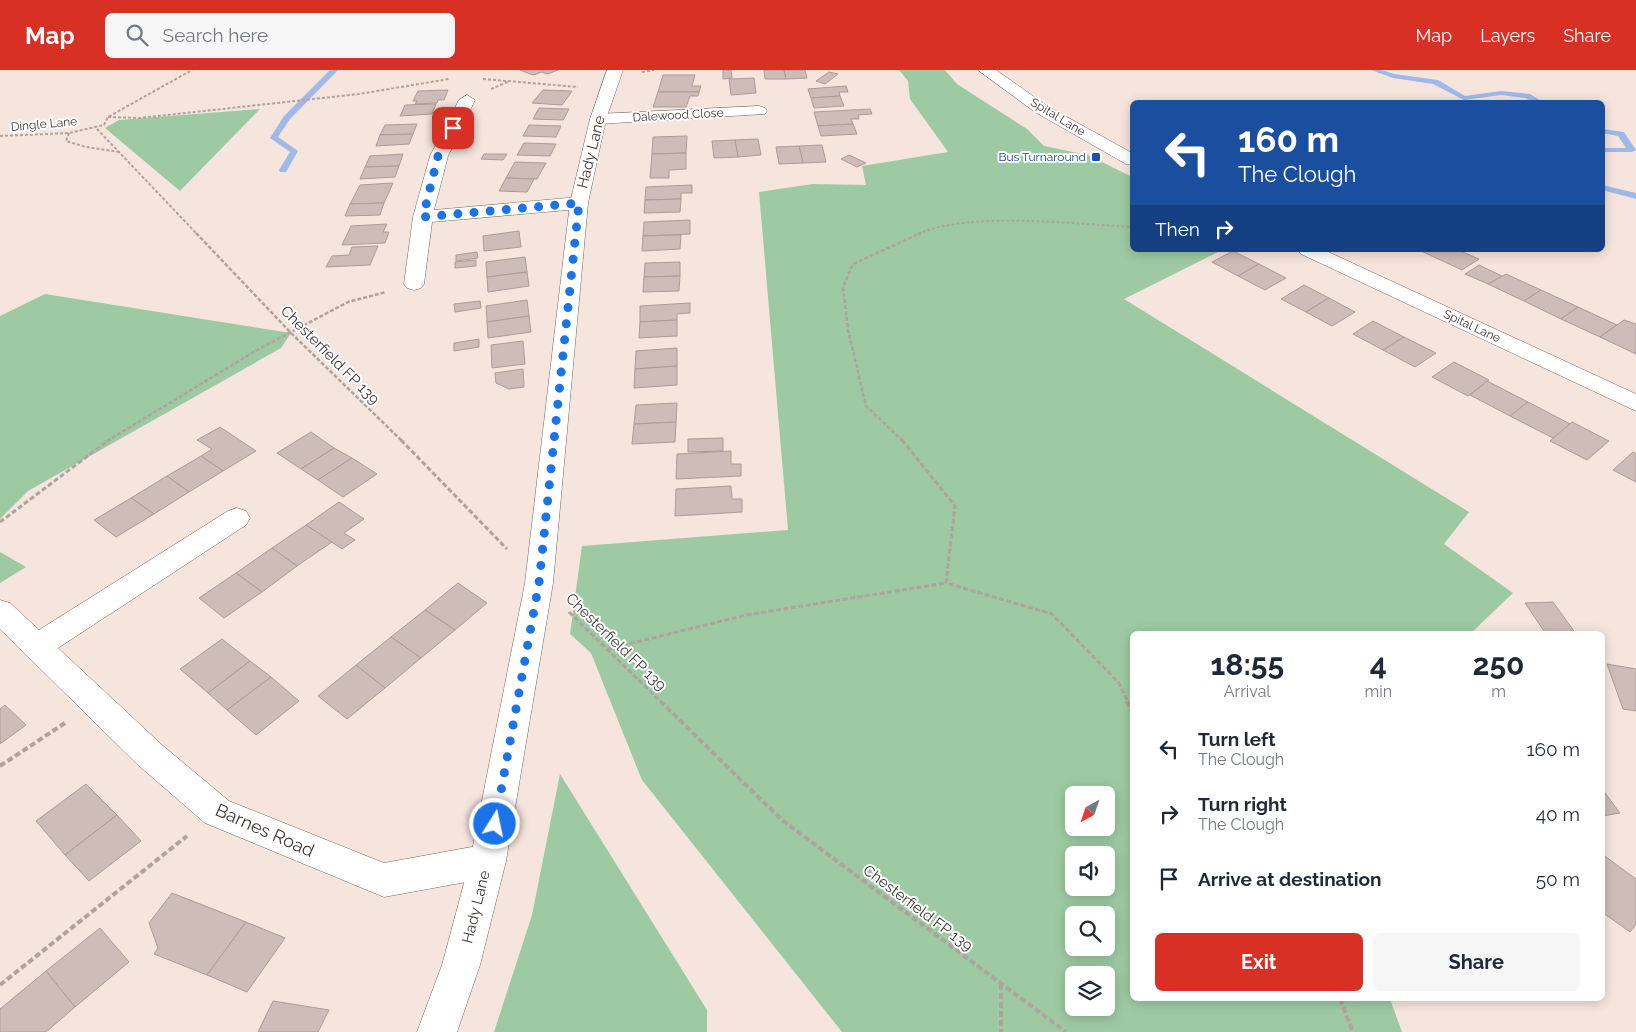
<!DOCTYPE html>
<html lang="en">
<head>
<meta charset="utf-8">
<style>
  :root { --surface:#fff; --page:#f6f6f7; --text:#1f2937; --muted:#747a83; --accent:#d93025 }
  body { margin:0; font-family:Raleway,sans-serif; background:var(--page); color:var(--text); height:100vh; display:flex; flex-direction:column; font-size:19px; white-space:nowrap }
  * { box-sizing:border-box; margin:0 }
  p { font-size:16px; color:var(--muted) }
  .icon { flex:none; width:28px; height:28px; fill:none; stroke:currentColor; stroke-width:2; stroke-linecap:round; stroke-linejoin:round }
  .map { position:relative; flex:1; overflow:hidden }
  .drawer { position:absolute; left:1130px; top:561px; width:475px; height:370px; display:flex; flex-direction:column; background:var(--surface); border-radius:8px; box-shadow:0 2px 12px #0003 }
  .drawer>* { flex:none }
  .banner { position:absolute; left:1130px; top:30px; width:475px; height:152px; border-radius:8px; box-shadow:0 2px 12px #0003; background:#1a4fa0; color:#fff; overflow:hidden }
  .needle { width:32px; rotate:220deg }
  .buttons { position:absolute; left:1065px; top:716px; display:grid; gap:10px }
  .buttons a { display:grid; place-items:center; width:50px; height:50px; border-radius:8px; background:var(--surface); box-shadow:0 2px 12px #0003; font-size:25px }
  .pin { position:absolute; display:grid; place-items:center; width:42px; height:42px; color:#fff; margin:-21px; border-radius:10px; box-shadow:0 2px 8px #0006 }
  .me { position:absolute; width:55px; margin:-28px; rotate:10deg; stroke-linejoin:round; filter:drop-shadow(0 0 4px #0008) }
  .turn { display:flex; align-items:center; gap:18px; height:105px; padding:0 25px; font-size:22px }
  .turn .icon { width:65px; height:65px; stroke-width:2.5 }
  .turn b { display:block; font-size:35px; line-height:42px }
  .then { display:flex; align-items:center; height:48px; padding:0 25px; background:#0003; gap:10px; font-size:19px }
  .eta { display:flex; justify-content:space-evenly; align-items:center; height:85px; text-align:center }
  .eta b { font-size:30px; font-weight:700; line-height:35px }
  .primary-button { display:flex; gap:10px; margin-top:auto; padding:10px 25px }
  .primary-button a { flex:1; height:58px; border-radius:8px; background:var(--accent); color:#fff; font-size:20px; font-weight:700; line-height:58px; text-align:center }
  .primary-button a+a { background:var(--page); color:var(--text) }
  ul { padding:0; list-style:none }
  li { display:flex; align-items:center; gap:15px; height:65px; padding:0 25px }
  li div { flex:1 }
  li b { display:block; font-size:19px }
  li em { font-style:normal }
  header { display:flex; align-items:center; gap:30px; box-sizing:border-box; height:70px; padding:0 25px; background:var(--accent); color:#fff }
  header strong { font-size:24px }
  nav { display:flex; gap:28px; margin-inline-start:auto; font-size:18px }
  .search { width:350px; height:45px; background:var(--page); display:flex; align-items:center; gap:12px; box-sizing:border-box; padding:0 18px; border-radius:8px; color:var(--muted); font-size:19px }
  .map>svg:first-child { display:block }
</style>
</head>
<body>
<header>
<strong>Map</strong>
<div class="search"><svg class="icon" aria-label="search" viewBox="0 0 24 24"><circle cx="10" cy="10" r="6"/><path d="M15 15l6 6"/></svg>Search here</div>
<nav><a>Map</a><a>Layers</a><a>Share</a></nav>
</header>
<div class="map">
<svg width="1636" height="962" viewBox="0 0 1636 962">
  <rect width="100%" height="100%" fill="#f5e5dd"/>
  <g fill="#9dcaa3" fill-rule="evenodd">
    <path d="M 899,0 L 945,0 L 957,14 L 1027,59 L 1044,76 L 1088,85 L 1132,107 L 1132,180 L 1222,180 L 1124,229 L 1469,442 L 1444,474 L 1513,523 L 1470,564 L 1132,564 L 1132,929 L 1390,929 L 1402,962 L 842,962 L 642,710 L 591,583 L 570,564 L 582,476 L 788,460 L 759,122 L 813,114 L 866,115 L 862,96 L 948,82 L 910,29 L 908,11 ZM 1074,725 L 1106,725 L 1106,758 L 1074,758 ZM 1074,785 L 1106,785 L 1106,818 L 1074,818 ZM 1074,845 L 1106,845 L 1106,878 L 1074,878 ZM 1074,905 L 1106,905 L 1106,938 L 1074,938 Z"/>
    <path d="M 260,39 L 180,121 L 105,58 L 119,50 Z"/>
    <path d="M 45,224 L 291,263 L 281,278 L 28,421 L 0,449 L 0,246 Z"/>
    <path d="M 0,482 L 26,497 L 0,513 Z"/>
    <path d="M 560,704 L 707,940 L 707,962 L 494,962 L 532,845 Z"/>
  </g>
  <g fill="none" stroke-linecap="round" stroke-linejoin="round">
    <g fill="#9fb9e9" fill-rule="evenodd">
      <path d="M 330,0 L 338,0 L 290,49 L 278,67 L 298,81 L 286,102 L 280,102 L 279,100 L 290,82 L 270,68 L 284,46 Z"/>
      <path d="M 1371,0 L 1382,0 L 1394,4 L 1438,10 L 1465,26 L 1501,21 L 1530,24 L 1543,32 L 1534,32 L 1525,28 L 1501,25 L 1464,30 L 1433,14 L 1393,8 Z"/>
      <path d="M 1602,59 L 1624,62 L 1636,80 L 1632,82 L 1602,82 L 1602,78 L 1626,78 L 1618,66 L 1602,63 Z"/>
      <path d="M 1602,115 L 1636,123 L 1636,129 L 1602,120 Z"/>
    </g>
  </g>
  <g fill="#cebcb8" stroke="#ac9b97">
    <path d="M 520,0 L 558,0 L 548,4 L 542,2 L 533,5 Z"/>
    <path d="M 723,0 L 731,0 L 732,8 L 723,9 Z"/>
    <path d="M 764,0 L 784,0 L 786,9 L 765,9 Z"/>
    <path d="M 784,0 L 805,0 L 807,8 L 786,9 Z"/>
    <path d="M 829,2 L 838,4 L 825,14 L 816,11 Z"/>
    <path d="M 663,5 L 695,5 L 692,16 L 701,16 L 699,22 L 658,22 Z"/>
    <path d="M 754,8 L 756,23 L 731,25 L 729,9 Z"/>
    <path d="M 846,16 L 848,22 L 839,22 L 840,26 L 811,28 L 808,19 Z"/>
    <path d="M 448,20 L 444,30 L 438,30 L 437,33 L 415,34 L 417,31 L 413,31 L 418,21 Z"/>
    <path d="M 543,20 L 572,21 L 562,35 L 532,33 Z"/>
    <path d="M 658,22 L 699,22 L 698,26 L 690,26 L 686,37 L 653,37 Z"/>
    <path d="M 840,26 L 844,36 L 814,38 L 811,28 Z"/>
    <path d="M 436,34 L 432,44 L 400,46 L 405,35 Z"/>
    <path d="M 539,38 L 569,39 L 563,50 L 533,49 Z"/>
    <path d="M 870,39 L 872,44 L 858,45 L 859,49 L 851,49 L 853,54 L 818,56 L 814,42 Z"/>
    <path d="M 417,54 L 413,64 L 380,65 L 385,55 Z"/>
    <path d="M 853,54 L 857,64 L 821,66 L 818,56 Z"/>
    <path d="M 529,55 L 561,56 L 556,67 L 523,66 Z"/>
    <path d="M 413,64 L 409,74 L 376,76 L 380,65 Z"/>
    <path d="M 687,66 L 686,83 L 652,84 L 653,67 Z"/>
    <path d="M 758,69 L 761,85 L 738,87 L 735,70 Z"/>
    <path d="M 735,70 L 738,87 L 714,88 L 712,71 Z"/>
    <path d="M 524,73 L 556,74 L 550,86 L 517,85 Z"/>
    <path d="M 822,75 L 826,92 L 803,93 L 799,76 Z"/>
    <path d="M 799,76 L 803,93 L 779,94 L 776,77 Z"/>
    <path d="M 686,83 L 686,99 L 669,100 L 669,108 L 650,108 L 652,84 Z"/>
    <path d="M 403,84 L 399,96 L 365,97 L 370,86 Z"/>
    <path d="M 484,84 L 507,84 L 503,90 L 481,89 Z"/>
    <path d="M 849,85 L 866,93 L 857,97 L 841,89 Z"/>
    <path d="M 515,92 L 546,93 L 537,109 L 506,108 Z"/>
    <path d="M 399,96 L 395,107 L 360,109 L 365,97 Z"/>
    <path d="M 506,108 L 534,109 L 527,122 L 499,121 Z"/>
    <path d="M 393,113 L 384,133 L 350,134 L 360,115 Z"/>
    <path d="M 692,115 L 692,123 L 681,123 L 681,129 L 645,130 L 646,117 Z"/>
    <path d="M 681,129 L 680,142 L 644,143 L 645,130 Z"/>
    <path d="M 384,133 L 380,145 L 345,146 L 350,134 Z"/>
    <path d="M 690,150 L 690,164 L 643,166 L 644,152 Z"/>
    <path d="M 387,154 L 383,162 L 389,162 L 385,173 L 342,175 L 351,156 Z"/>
    <path d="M 519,161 L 521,177 L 484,181 L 483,166 Z"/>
    <path d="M 681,165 L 680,179 L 642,181 L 643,166 Z"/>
    <path d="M 378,176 L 370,195 L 326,197 L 332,186 L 349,185 L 352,177 Z"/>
    <path d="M 1419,180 L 1458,180 L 1479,189 L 1462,200 Z"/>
    <path d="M 1233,181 L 1259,194 L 1238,206 L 1212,192 Z"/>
    <path d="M 477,182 L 478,188 L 456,191 L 456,185 Z"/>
    <path d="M 525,187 L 527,202 L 487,207 L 486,192 Z"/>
    <path d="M 476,190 L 476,196 L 455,198 L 455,192 Z"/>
    <path d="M 680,192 L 680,206 L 644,207 L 645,193 Z"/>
    <path d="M 1259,194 L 1286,208 L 1265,220 L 1238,206 Z"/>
    <path d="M 1479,195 L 1502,206 L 1488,214 L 1465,204 Z"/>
    <path d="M 527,202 L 529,216 L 488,222 L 487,207 Z"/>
    <path d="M 1506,204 L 1541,220 L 1524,231 L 1488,214 Z"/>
    <path d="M 680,206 L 679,221 L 643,222 L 644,207 Z"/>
    <path d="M 1304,215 L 1329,228 L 1306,242 L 1281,229 Z"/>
    <path d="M 1541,220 L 1578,237 L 1561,249 L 1524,231 Z"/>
    <path d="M 1329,228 L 1355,242 L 1332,256 L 1306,242 Z"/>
    <path d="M 527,230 L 529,246 L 487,252 L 486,236 Z"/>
    <path d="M 480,231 L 481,238 L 455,242 L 454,234 Z"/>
    <path d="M 690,233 L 690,243 L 677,244 L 677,250 L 640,252 L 640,236 Z"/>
    <path d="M 1578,237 L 1617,255 L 1600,267 L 1561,249 Z"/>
    <path d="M 529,246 L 531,262 L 488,268 L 487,252 Z"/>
    <path d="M 677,250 L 677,266 L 639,268 L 640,252 Z"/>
    <path d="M 1624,250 L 1636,254 L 1636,284 L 1600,267 Z"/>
    <path d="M 1373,251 L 1404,267 L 1383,280 L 1353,264 Z"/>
    <path d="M 1404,267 L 1436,283 L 1415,297 L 1383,280 Z"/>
    <path d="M 479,269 L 479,277 L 454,281 L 454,273 Z"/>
    <path d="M 523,271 L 525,294 L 492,298 L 491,275 Z"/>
    <path d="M 677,278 L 677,296 L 635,299 L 636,281 Z"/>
    <path d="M 1454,292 L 1489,310 L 1468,326 L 1432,307 Z"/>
    <path d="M 677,296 L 677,315 L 634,318 L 635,299 Z"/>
    <path d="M 523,299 L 524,317 L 509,319 L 496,313 L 495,303 Z"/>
    <path d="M 1487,311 L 1528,332 L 1510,346 L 1470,325 Z"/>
    <path d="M 1528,332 L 1570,354 L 1553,368 L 1510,346 Z"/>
    <path d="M 677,333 L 676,352 L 634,354 L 636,335 Z"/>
    <path d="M 676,352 L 675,372 L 632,374 L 634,354 Z"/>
    <path d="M 1572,352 L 1609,371 L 1587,390 L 1550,371 Z"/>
    <path d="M 220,357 L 256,381 L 223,401 L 201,386 L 212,379 L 197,370 Z"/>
    <path d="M 311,362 L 334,378 L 301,399 L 277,383 Z"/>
    <path d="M 723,368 L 723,381 L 688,382 L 688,369 Z"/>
    <path d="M 334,378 L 352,388 L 318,410 L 301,399 Z"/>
    <path d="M 731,381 L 731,394 L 741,394 L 741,406 L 676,409 L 677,384 Z"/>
    <path d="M 1633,382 L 1636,384 L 1636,412 L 1613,400 Z"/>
    <path d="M 201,386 L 223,401 L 189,422 L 167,406 Z"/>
    <path d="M 352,388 L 377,404 L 343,427 L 318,410 Z"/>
    <path d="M 167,406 L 189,422 L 154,444 L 131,428 Z"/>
    <path d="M 731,416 L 732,429 L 742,429 L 742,442 L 675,446 L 676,419 Z"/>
    <path d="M 131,428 L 154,444 L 116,467 L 94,450 Z"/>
    <path d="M 339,432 L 364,449 L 344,463 L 355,470 L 342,479 L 306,455 Z"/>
    <path d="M 306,455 L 332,472 L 297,496 L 272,478 Z"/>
    <path d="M 272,478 L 297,496 L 262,522 L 236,503 Z"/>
    <path d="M 236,503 L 262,522 L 224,548 L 199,528 Z"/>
    <path d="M 458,513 L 487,533 L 455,560 L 425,540 Z"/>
    <path d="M 1553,532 L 1576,564 L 1546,564 L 1525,533 Z"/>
    <path d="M 425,540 L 455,560 L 421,588 L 391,567 Z"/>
    <path d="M 391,567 L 421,588 L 385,618 L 356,595 Z"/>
    <path d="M 222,569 L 250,591 L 208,623 L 180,599 Z"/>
    <path d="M 250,591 L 271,607 L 227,640 L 208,623 Z"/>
    <path d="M 1607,594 L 1636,599 L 1636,641 L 1623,639 Z"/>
    <path d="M 356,595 L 385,618 L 347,649 L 318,626 Z"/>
    <path d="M 271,607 L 299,631 L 256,665 L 227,640 Z"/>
    <path d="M 5,635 L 26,655 L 0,674 L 0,639 Z"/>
    <path d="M 86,714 L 117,745 L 65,785 L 36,751 Z"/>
    <path d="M 1602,719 L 1620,743 L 1602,746 Z"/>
    <path d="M 117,745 L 141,771 L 89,811 L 65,785 Z"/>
    <path d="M 1602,784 L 1636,809 L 1636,854 L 1630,862 L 1602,842 Z"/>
    <path d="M 172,823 L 246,852 L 207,905 L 154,884 L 158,878 L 149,853 Z"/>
    <path d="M 246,852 L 285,868 L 247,922 L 207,905 Z"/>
    <path d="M 100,858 L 129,892 L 75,937 L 46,901 Z"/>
    <path d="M 46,901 L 75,937 L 46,962 L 0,962 L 0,939 Z"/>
    <path d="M 273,931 L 329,940 L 318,962 L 258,962 Z"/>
  </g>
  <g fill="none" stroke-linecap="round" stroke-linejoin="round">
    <g stroke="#74655f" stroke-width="1">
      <g id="minor">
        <path d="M 467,25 L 475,30 L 448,86 L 434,140 L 579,127 L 586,129 L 588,133 L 586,137 L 579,139 L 432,152 L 424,214 L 421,218 L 414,220 L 407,218 L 404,214 L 413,147 L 430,86 L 459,30 Z"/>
        <path d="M 759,36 L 765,38 L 767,41 L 765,44 L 598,54 L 592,53 L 590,49 L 592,45 L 598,44 Z"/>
        <path d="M 237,438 L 246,441 L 250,448 L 246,455 L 58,578 L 162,675 L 229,731 L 384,793 L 488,774 L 500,779 L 506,791 L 500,803 L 488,808 L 384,827 L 205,753 L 138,695 L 0,559 L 0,530 L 10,533 L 39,560 L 228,441 Z"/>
      </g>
    </g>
    <g stroke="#74655f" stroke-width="1">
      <g id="tertiary">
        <path d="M 607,0 L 623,0 L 606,49 L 588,133 L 553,513 L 506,791 L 480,895 L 457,962 L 417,962 L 442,895 L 470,791 L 525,513 L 570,133 L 590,49 Z"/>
        <path d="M 978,0 L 996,0 L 1047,36 L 1132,83 L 1132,95 L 1126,94 L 1035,42 Z"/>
        <path d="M 1298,180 L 1324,180 L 1636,324 L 1636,341 L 1301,184 Z"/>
      </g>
    </g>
    <g stroke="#afa39c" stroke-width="2" stroke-dasharray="3 2" stroke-linecap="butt">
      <path d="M 642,2 L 654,0"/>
      <path d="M 483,9 L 578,17"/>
      <path d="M 491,19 L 510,11"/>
      <path d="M 108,47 L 140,48 L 359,24 L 449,9"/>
      <path d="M 97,59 L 197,164"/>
      <path d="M 69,63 L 66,71 L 86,77 L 120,82"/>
      <path d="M 0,66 L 69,63 L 104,55 L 108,47 L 192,0"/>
      <path d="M 918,164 C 969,141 1075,154 1132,157"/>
    </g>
    <g stroke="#afa39c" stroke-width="2.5" stroke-dasharray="4 2" stroke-linecap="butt">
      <path d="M 196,163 L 291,263 L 402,371"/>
      <path d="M 107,371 L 257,280 L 348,232 L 386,222"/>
      <path d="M 903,371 L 866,336 L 848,260 L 843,217 L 853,194 L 921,163"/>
    </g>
    <g stroke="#afa39c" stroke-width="3" stroke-dasharray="5 2.5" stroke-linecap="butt">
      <path d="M 401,370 L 507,479"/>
      <path d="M 902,370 L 955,436 L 946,513 L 1052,544 L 1119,613 L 1128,632"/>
      <path d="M 0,452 L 109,370"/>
      <path d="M 569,542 L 661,632"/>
      <path d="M 608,579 L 746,545 L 946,513"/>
    </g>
    <g stroke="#afa39c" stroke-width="4" stroke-dasharray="6 3" stroke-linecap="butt">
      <path d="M 660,631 L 782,750 L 1066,962"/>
      <path d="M 1127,631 L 1132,641"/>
      <path d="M 0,696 L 65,653"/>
      <path d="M 1001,914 L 1001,962"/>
      <path d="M 0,915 L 187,766"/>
      <path d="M 1340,929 L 1353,962"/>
    </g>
    <use href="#minor" fill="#fff" fill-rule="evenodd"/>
    <use href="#tertiary" fill="#fff" fill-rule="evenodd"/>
  </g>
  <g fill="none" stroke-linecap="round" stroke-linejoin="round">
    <path stroke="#1a73e8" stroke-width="9" stroke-dasharray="0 16.2" d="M 453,58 L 438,86 L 423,147 L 579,133 L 539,513 L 495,754"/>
  </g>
  <rect fill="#1a4fb4" stroke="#fff" stroke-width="2" x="1091" y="82" width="10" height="10" rx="2.5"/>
  <g text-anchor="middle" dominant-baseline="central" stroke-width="4" stroke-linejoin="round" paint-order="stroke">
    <g font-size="12" fill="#3f3835" stroke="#fff">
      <text transform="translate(678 45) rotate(-3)">Dalewood Close</text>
      <text transform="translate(1058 47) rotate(31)">Spital Lane</text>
      <text transform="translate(44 54) rotate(-5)">Dingle Lane</text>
      <text transform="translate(1472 256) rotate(25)">Spital Lane</text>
    </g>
    <g font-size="12" fill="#164399" stroke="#fff" text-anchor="end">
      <text x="1086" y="87">Bus Turnaround</text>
    </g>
    <g font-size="15" fill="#3f3835" stroke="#fff">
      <text transform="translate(591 82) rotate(-76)">Hady Lane</text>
      <text transform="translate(330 285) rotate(45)">Chesterfield FP 139</text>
      <text transform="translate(616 572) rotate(44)">Chesterfield FP 139</text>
      <text transform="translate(476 837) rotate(-76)">Hady Lane</text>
      <text transform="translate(918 838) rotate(37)">Chesterfield FP 139</text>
    </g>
    <g font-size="18" fill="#3f3835" stroke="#fff">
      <text transform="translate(265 760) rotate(24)">Barnes Road</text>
    </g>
  </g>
</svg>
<div class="buttons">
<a><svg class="needle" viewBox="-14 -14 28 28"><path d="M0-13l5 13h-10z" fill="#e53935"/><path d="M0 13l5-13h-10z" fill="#747a83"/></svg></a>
<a><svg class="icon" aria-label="sound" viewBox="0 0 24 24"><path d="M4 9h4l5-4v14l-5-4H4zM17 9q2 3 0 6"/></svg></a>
<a><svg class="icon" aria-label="search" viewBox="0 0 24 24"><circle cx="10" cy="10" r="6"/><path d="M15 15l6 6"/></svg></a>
<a><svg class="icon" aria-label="layers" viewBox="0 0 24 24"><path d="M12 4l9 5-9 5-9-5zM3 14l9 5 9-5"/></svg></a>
</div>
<div class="pin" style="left:453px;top:58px;background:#d93025"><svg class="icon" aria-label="arrive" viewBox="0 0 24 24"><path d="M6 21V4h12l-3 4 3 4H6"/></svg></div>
<svg class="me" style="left:495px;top:754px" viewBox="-20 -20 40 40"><circle r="17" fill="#1a73e8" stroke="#fff" stroke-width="3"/><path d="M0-11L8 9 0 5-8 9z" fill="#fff"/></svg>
<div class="banner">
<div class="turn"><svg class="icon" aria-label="left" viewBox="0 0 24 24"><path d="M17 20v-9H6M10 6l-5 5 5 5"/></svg><div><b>160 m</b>The Clough</div></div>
<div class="then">Then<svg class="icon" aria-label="right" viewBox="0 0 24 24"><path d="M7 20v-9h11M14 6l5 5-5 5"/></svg></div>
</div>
<section class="drawer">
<div class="eta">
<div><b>18:55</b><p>Arrival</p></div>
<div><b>4</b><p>min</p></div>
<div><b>250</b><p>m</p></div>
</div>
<ul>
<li><svg class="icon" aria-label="left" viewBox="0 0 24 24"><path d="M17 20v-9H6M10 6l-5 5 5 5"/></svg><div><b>Turn left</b><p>The Clough</p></div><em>160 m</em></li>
<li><svg class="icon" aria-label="right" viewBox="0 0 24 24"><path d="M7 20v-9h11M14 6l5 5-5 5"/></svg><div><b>Turn right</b><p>The Clough</p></div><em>40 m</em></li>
<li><svg class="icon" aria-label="arrive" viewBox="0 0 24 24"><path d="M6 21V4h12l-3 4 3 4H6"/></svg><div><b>Arrive at destination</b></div><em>50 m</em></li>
</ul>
<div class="primary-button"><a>Exit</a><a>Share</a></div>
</section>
</div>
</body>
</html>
